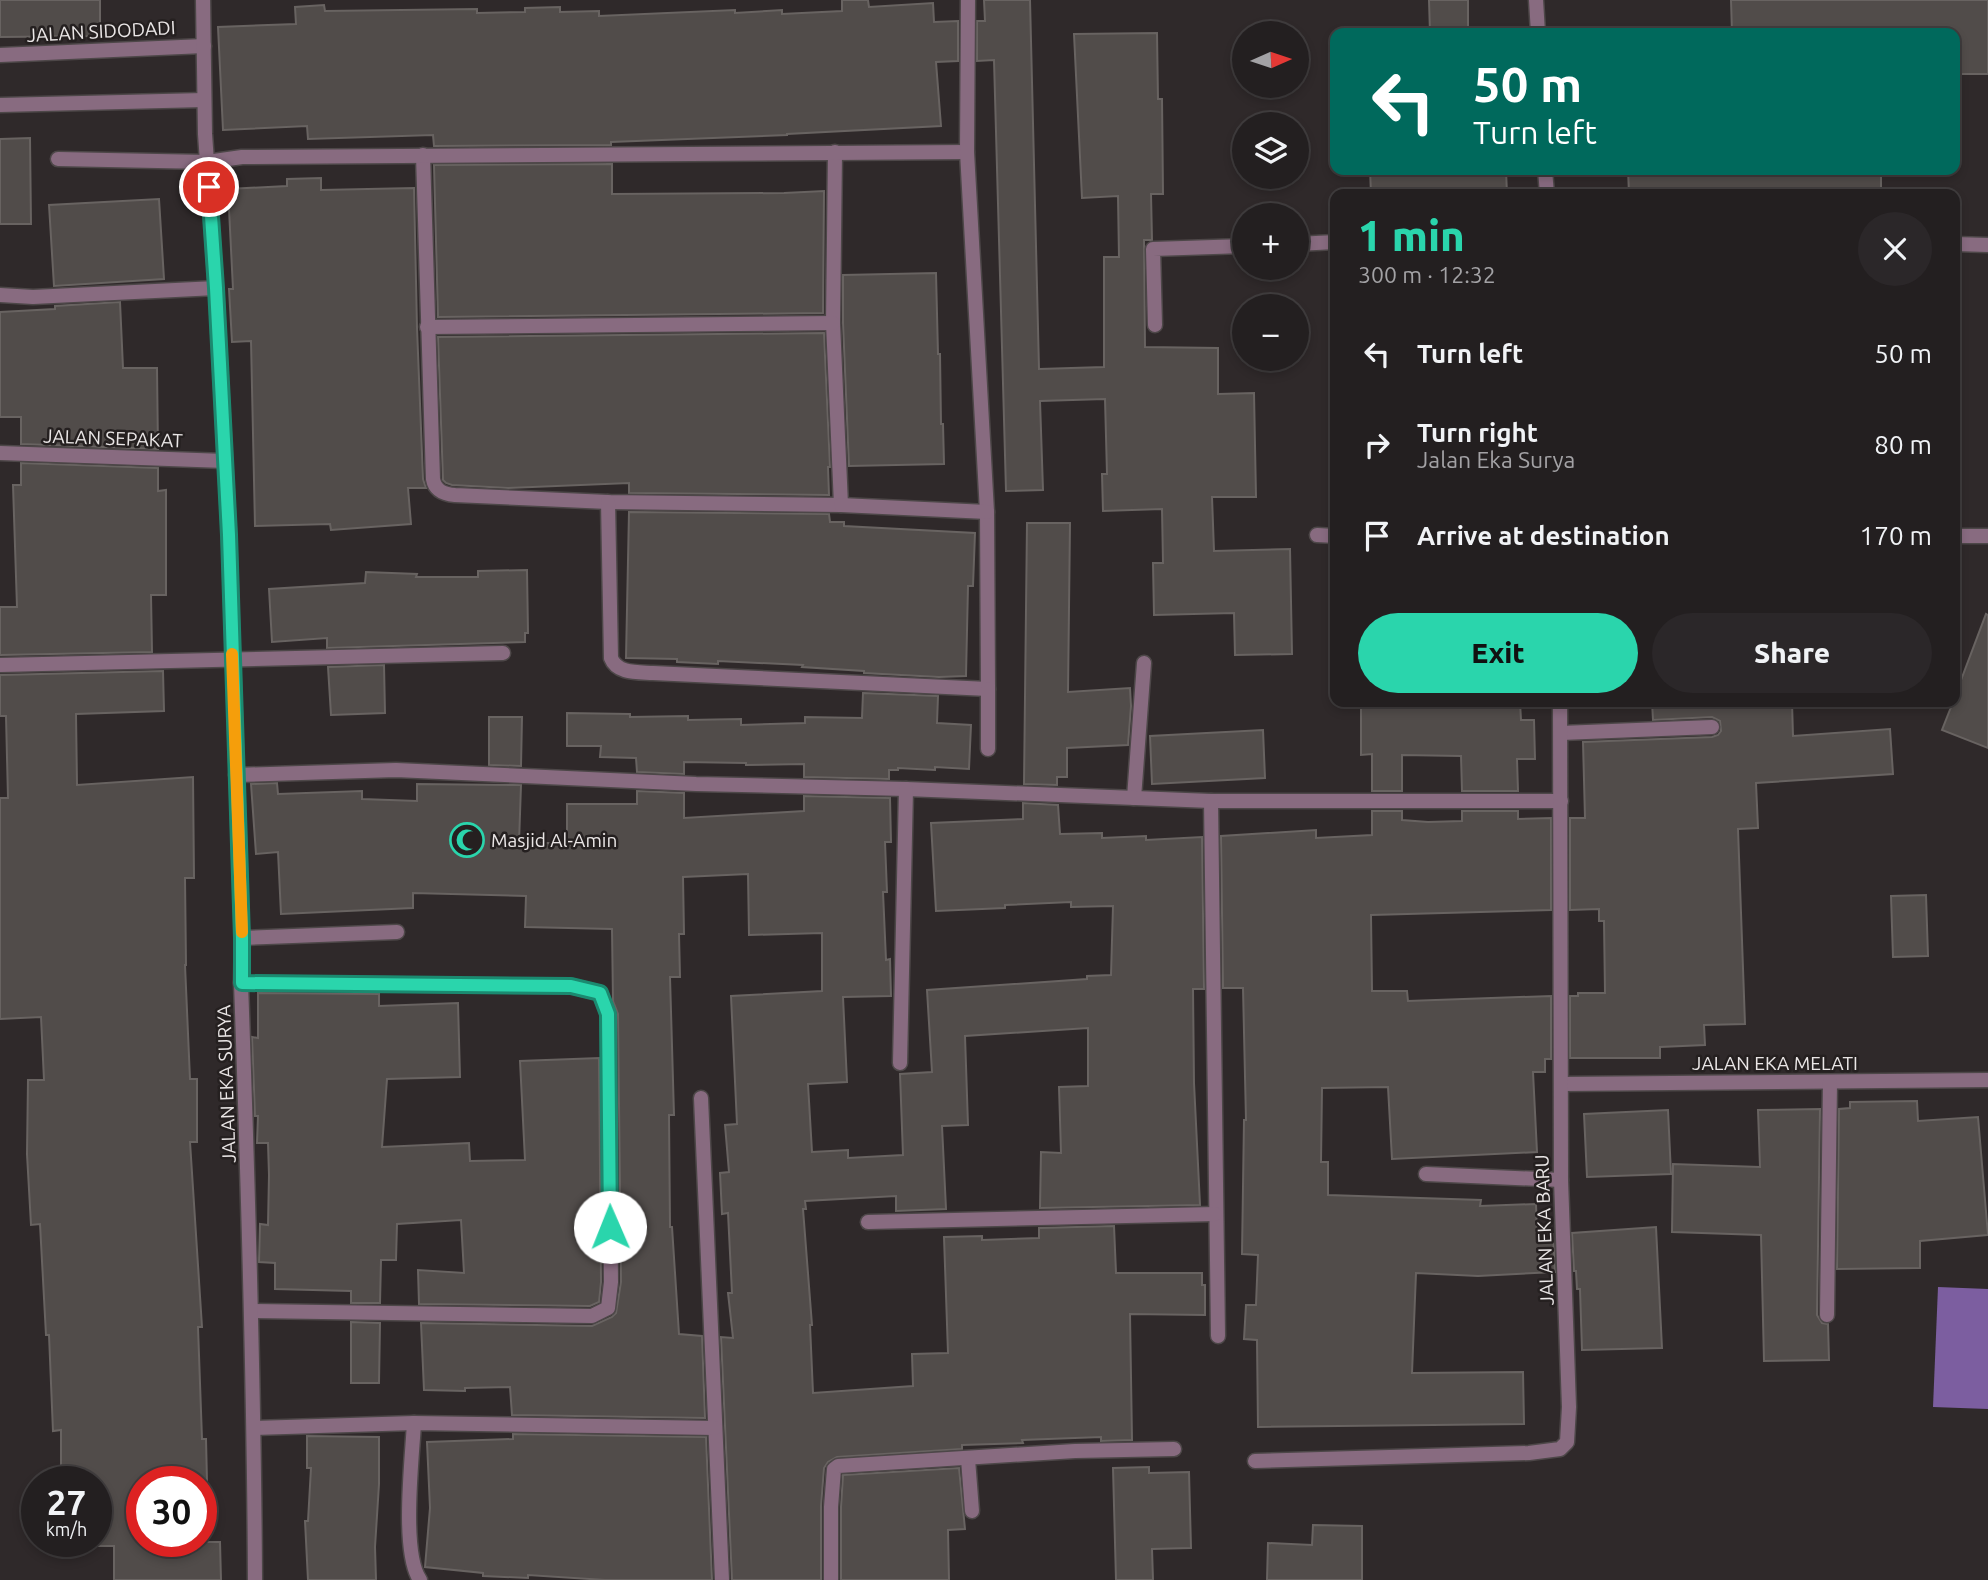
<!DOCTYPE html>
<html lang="en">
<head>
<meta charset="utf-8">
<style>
  :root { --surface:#231f20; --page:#2b2729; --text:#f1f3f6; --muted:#a3a2a5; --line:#403d3e; --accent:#2ad5ac }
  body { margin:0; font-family:Ubuntu,sans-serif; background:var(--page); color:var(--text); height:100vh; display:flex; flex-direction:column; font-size:26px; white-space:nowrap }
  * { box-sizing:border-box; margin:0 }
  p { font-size:23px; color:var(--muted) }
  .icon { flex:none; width:38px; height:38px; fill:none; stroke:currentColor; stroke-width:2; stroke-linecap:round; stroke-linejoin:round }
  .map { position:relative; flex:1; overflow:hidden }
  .details { position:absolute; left:1330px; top:189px; width:630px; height:518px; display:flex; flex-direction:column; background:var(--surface); border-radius:14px; box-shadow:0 4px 10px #0003,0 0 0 2px var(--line) }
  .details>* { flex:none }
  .banner { position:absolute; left:1330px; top:28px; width:630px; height:147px; border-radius:14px; box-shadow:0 4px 10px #0003,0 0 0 2px var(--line); background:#00695c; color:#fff; overflow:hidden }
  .needle { width:46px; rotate:87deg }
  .controls { position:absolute; left:1232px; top:21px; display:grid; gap:14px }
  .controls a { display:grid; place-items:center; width:77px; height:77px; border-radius:50%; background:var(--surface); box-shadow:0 4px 10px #0003,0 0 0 2px var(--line); font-size:35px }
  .speed { position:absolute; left:21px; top:1466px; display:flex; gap:14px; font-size:35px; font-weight:700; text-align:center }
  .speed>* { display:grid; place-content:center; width:91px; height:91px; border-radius:50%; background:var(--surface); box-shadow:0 4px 10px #0003,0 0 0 2px var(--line); line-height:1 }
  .speed small { font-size:18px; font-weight:400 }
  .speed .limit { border:10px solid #d22; background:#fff; color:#111 }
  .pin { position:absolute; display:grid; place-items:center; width:60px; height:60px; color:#fff; margin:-30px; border:4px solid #fff; border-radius:50%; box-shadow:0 2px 7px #0007 }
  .me { position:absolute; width:77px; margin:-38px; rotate:359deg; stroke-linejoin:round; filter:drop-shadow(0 0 5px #0008) }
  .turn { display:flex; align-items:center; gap:24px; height:147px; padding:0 28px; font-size:32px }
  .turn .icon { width:91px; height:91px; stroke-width:2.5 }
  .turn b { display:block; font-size:49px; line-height:60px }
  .round { display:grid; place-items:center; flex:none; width:74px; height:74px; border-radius:37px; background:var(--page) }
  .head { display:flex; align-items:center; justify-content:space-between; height:119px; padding:0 28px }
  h1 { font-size:42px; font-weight:800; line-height:52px; color:var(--accent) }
  .cta { display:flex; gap:14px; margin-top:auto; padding:14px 28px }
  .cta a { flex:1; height:80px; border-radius:42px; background:var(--accent); color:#111; font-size:28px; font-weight:800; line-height:80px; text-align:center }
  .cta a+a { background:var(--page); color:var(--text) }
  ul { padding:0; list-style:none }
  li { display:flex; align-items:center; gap:21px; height:91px; padding:0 28px }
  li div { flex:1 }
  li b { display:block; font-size:26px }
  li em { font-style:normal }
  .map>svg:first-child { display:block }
</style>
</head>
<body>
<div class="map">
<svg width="1988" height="1580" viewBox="0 0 1988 1580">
  <rect width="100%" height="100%" fill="#2f292a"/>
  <path fill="#7c5ea0" d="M 1938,1287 L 1988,1289 L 1988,1409 L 1933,1407 Z"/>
  <g fill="#514c4a" stroke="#686361" stroke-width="2">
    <path d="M 0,0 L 100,0 L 100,36 L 0,37 Z"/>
    <path d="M 842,0 L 868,0 L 869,7 L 933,3 L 934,22 L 958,21 L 958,61 L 936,62 L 941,126 L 787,134 L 787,135 L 611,142 L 611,145 L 434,146 L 433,135 L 308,139 L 307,126 L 223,130 L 218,27 L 296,24 L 295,7 L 324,5 L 325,11 L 477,9 L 477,13 L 525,12 L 525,8 L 560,7 L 560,12 L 599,11 L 599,16 L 735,10 L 735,13 L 782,10 L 782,14 L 842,11 Z"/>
    <path d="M 984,0 L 1030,0 L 1039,369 L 1104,367 L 1104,257 L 1119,257 L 1118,196 L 1082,198 L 1074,34 L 1157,33 L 1158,99 L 1162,99 L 1163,194 L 1151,194 L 1152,240 L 1144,240 L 1145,347 L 1218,348 L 1218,394 L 1254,393 L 1256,497 L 1212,497 L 1214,551 L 1290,549 L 1292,654 L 1235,655 L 1234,613 L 1154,615 L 1153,563 L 1163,563 L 1162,509 L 1103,511 L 1102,474 L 1107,474 L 1105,399 L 1040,401 L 1043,490 L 1006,491 L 994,60 L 977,61 L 977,21 L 985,21 Z"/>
    <path d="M 1429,0 L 1468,0 L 1468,33 L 1430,33 Z"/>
    <path d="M 1731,0 L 1988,0 L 1988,74 L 1956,74 L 1955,33 L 1732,33 Z"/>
    <path d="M 30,138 L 31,224 L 0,224 L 0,139 Z"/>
    <path d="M 612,164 L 612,194 L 784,193 L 824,191 L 823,313 L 438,317 L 434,165 Z"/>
    <path d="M 1370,170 L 1506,170 L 1507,194 L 1371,194 Z"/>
    <path d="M 1628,170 L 1881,170 L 1881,194 L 1629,194 Z"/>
    <path d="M 321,178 L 321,190 L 414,188 L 417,328 L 423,479 L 426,488 L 408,488 L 411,524 L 331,530 L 330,524 L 255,526 L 251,341 L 232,342 L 229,289 L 233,289 L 228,189 L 287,186 L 287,179 Z"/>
    <path d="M 159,199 L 164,279 L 54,286 L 49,205 Z"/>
    <path d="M 936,273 L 938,354 L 940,354 L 941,424 L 943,424 L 944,464 L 849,466 L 843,323 L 843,275 Z"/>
    <path d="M 120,302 L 123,368 L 157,368 L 158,449 L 21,444 L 21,417 L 0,417 L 0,312 L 55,309 L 55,306 Z"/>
    <path d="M 824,333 L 830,467 L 828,467 L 829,495 L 629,493 L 629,483 L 508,488 L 452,485 L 446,483 L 443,480 L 438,337 Z"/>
    <path d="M 21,463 L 158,468 L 158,491 L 166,490 L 166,595 L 151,595 L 152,652 L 0,655 L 0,607 L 17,607 L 13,485 L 21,485 Z"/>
    <path d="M 629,512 L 829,514 L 830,522 L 844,522 L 844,526 L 975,533 L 973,586 L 968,586 L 966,676 L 939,677 L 864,673 L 864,671 L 802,667 L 803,665 L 718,661 L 718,664 L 677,662 L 677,659 L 626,658 Z"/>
    <path d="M 1027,523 L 1070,523 L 1068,692 L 1130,688 L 1131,706 L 1128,745 L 1067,748 L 1067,777 L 1057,777 L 1057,785 L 1024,784 Z"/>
    <path d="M 527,570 L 528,633 L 525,633 L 525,642 L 327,648 L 327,638 L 272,642 L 269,589 L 365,583 L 366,572 L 417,574 L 416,577 L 478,577 L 478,571 Z"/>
    <path d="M 1986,614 L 1988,615 L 1988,748 L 1942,730 L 1953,702 L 1955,702 L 1955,696 Z"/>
    <path d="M 384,665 L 385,713 L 331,715 L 328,667 Z"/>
    <path d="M 163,671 L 164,711 L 76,714 L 77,785 L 193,777 L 194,878 L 185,878 L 186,965 L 185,965 L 190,1079 L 197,1079 L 197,1142 L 190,1142 L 202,1327 L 198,1327 L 202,1439 L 206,1439 L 207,1482 L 142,1482 L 142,1542 L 220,1542 L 221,1580 L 114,1580 L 114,1546 L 96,1546 L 96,1482 L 61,1482 L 61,1430 L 53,1431 L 49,1335 L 46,1335 L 40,1224 L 31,1225 L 27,1154 L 28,1080 L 44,1080 L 41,1017 L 0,1019 L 0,798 L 8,798 L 6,716 L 0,716 L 0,675 Z"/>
    <path d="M 863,693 L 938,696 L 937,723 L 971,725 L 969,769 L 935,767 L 935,770 L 898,768 L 898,770 L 889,770 L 889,779 L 804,777 L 804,764 L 746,765 L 746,763 L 684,762 L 684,774 L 637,772 L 636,758 L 600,757 L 601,746 L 567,746 L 567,713 L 630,714 L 630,717 L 688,716 L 688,720 L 741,719 L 741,725 L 805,723 L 805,717 L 862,718 Z"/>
    <path d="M 1361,702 L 1520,702 L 1521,720 L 1534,720 L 1535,759 L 1517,759 L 1518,791 L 1462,791 L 1461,756 L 1402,755 L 1402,791 L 1372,791 L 1372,754 L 1361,755 Z"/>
    <path d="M 1652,702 L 1792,702 L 1793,736 L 1890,729 L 1893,774 L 1756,783 L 1758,828 L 1738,829 L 1745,1024 L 1704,1025 L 1705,1045 L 1660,1047 L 1660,1058 L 1570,1058 L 1570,996 L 1578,996 L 1578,993 L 1605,993 L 1604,921 L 1599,921 L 1599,909 L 1570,910 L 1570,818 L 1585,818 L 1583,742 L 1712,737 L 1718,735 L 1721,731 L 1720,721 L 1712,717 L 1653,720 Z"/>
    <path d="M 489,717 L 522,717 L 521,766 L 489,765 Z"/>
    <path d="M 1263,730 L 1265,778 L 1152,784 L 1150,736 Z"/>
    <path d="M 277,783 L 278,794 L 362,791 L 362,799 L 417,801 L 417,784 L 521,785 L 519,843 L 567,843 L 567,804 L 637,804 L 637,791 L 684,793 L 684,818 L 804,811 L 804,796 L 890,798 L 891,842 L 885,842 L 887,892 L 883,892 L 886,960 L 890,959 L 891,996 L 843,997 L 847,1082 L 808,1084 L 812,1152 L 848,1150 L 848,1158 L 903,1155 L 900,1074 L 932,1072 L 927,990 L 1087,979 L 1087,976 L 1111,975 L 1113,906 L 1071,907 L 1071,902 L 1005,905 L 1005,908 L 936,911 L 931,823 L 1023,819 L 1023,803 L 1058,805 L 1060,834 L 1102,833 L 1102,838 L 1146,836 L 1146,840 L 1202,837 L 1204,989 L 1193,989 L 1194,1083 L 1200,1205 L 1040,1208 L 1041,1152 L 1061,1153 L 1059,1087 L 1088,1086 L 1088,1028 L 965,1036 L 968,1125 L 942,1126 L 946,1209 L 896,1211 L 896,1196 L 805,1201 L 806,1209 L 803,1209 L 812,1325 L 810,1325 L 813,1393 L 913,1386 L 912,1354 L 948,1353 L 944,1237 L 982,1236 L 982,1240 L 1039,1238 L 1039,1228 L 1114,1226 L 1116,1273 L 1202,1273 L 1202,1285 L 1205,1285 L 1205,1315 L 1130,1314 L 1132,1440 L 1101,1441 L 1101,1437 L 1022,1440 L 1023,1443 L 962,1445 L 962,1449 L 837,1457 L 828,1462 L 824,1468 L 821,1506 L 821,1580 L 732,1580 L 721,1337 L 733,1338 L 728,1293 L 732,1293 L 728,1213 L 722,1214 L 720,1173 L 729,1172 L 725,1125 L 737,1124 L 731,996 L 822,991 L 822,933 L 749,935 L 748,874 L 683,877 L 684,934 L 679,934 L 680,977 L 670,977 L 674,1115 L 669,1115 L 670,1227 L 672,1227 L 679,1334 L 702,1336 L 705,1418 L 512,1415 L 510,1387 L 465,1388 L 465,1391 L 424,1390 L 421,1323 L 592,1326 L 612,1317 L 616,1313 L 621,1282 L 618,1014 L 613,1001 L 612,929 L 525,927 L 526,896 L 413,893 L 413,908 L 281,914 L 278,852 L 256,854 L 251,784 Z"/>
    <path d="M 1372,811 L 1402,811 L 1402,820 L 1428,822 L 1462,821 L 1462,811 L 1518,811 L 1518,819 L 1551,818 L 1551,910 L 1371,915 L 1372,991 L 1407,991 L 1408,1001 L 1551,996 L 1551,1059 L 1545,1059 L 1545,1072 L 1533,1072 L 1537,1152 L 1392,1159 L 1388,1087 L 1322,1088 L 1321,1162 L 1328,1162 L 1328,1195 L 1481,1200 L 1480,1206 L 1536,1204 L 1537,1235 L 1553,1234 L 1555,1272 L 1478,1276 L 1416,1273 L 1412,1373 L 1523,1372 L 1524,1424 L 1258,1427 L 1257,1340 L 1244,1339 L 1246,1305 L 1256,1305 L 1258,1255 L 1242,1254 L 1244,1120 L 1246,1120 L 1243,988 L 1223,988 L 1221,836 L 1316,830 L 1316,838 L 1372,835 Z"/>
    <path d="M 1926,895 L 1928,956 L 1893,957 L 1891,896 Z"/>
    <path d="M 258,993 L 379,994 L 379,1006 L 458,1003 L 460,1077 L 387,1079 L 382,1147 L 469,1143 L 470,1161 L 525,1160 L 520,1061 L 599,1058 L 601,1282 L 599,1302 L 590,1306 L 419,1304 L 418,1270 L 464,1273 L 461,1220 L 397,1224 L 396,1260 L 381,1260 L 380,1303 L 351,1303 L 351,1291 L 275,1289 L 275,1263 L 259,1262 L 260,1224 L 268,1225 L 269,1175 L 268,1143 L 257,1143 L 258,1116 L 255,1116 L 252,1037 L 258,1038 Z"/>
    <path d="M 1917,1101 L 1918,1121 L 1978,1117 L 1988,1235 L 1920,1241 L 1920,1268 L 1837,1269 L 1839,1109 L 1850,1108 L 1850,1102 Z"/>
    <path d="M 1820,1109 L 1817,1315 L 1822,1323 L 1828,1324 L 1829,1360 L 1764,1361 L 1761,1235 L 1672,1232 L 1673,1164 L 1760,1167 L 1758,1110 Z"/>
    <path d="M 1668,1110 L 1671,1174 L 1587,1177 L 1584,1114 Z"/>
    <path d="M 1656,1227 L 1662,1348 L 1582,1350 L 1580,1289 L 1577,1289 L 1576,1271 L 1574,1271 L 1572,1233 Z"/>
    <path d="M 351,1322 L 380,1323 L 379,1383 L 351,1383 Z"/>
    <path d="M 513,1434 L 706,1437 L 712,1580 L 605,1580 L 528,1575 L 528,1578 L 483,1576 L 483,1573 L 425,1567 L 430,1508 L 427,1442 L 513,1439 Z"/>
    <path d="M 307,1436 L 379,1437 L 379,1484 L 375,1547 L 376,1580 L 308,1580 L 305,1521 L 308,1521 L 311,1468 L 307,1468 Z"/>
    <path d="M 1149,1467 L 1149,1473 L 1189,1472 L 1191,1548 L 1152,1549 L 1153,1580 L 1116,1580 L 1113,1468 Z"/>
    <path d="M 959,1468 L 965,1529 L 948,1530 L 949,1580 L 841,1580 L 841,1507 L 843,1475 Z"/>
    <path d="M 1313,1525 L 1362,1526 L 1362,1580 L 1267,1580 L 1268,1543 L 1312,1545 Z"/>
  </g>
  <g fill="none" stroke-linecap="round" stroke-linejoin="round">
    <g stroke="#4d4748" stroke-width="17">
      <g id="service">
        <path d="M 58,159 L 207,162"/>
        <path d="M 1317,535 L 1335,536"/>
        <path d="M 1134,798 L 1144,663"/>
        <path d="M 242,938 L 397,932"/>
        <path d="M 968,1459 L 972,1511"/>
      </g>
    </g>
    <g stroke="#4d4748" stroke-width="17">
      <g id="minor">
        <path d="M 1536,0 L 1538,33"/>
        <path d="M 0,55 L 204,46"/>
        <path d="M 0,105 L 204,100"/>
        <path d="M 423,155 L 433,479 C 435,491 444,494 455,495 L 608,502 L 841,505 L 833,323 L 835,152"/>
        <path d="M 207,162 L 242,157 L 967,152"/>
        <path d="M 1545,170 L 1547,194"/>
        <path d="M 1297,244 L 1335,242"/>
        <path d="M 1955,244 L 1988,245"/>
        <path d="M 0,295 L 33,297 L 216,288"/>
        <path d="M 1155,325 L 1153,249 L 1244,246"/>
        <path d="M 427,327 L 833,323"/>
        <path d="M 0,453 L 225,461"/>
        <path d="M 608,502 L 611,658 C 617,674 638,672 653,673 L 988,689 L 987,512 L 967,152 L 968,0"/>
        <path d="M 841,505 L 987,512"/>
        <path d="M 1955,536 L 1988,536"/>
        <path d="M 0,665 L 503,653"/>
        <path d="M 1561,733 L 1712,727"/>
        <path d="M 988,749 L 988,689"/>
        <path d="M 236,775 L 396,770 L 696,784 L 906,789 L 1211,801 L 1561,801"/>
        <path d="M 1211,801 L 1218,1336"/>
        <path d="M 241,983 L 571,986 L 600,993 L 608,1014 L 611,1282 L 608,1308 L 592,1316 L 252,1311"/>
        <path d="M 900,1063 L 906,789"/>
        <path d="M 1562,1084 L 1988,1080"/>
        <path d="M 701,1098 L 722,1580"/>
        <path d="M 1426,1174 L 1561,1180"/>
        <path d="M 868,1222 L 1215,1214"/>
        <path d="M 1827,1315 L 1830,1082"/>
        <path d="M 414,1423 C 412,1460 401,1552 420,1580"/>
        <path d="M 254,1428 L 414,1423 L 715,1428"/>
        <path d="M 1255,1461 L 1529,1453 L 1560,1449 L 1567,1442 L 1569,1407 L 1561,1180 L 1560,702"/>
        <path d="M 831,1580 L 831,1507 L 834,1469 L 838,1466 L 1075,1451 L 1174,1449"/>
      </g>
    </g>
    <g stroke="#4d4748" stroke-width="17">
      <path id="tertiary" d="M 203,0 L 205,134 L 216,288 L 229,535 L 242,938 L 241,983 C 248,1182 254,1381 255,1580"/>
    </g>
    <use href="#service" stroke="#886b80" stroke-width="14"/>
    <use href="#minor" stroke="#886b80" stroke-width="14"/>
    <use href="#tertiary" stroke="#886b80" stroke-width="14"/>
  </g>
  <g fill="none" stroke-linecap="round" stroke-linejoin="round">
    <g stroke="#1b8a70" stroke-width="18">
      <path id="route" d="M 209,187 L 216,288 L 229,535 L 242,938 L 242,983 L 571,986 L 600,993 L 608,1014 L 610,1227"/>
    </g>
    <use href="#route" stroke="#2ad5ac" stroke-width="12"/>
    <path stroke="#f59e0b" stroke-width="12" d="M 232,654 L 242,932"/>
  </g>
  <defs>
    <g id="mosque-ring" transform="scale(1.75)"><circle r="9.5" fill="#252020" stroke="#2ad5ac" stroke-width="1.5"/><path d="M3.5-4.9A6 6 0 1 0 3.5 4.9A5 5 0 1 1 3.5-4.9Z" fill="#2ad5ac"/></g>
  </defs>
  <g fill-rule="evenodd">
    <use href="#mosque-ring" x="467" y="840"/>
  </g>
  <g text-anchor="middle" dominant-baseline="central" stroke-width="5" stroke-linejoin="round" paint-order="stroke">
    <g font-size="19" fill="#eae6e6" stroke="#252020">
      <text transform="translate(101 31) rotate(-3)">JALAN SIDODADI</text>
      <text transform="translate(113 438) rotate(2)">JALAN SEPAKAT</text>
      <text x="1775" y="1063">JALAN EKA MELATI</text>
      <text transform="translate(226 1084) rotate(-92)">JALAN EKA SURYA</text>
      <text transform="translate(1544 1230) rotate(-92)">JALAN EKA BARU</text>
    </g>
    <g font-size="19" fill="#eae6e6" stroke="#252020" text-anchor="start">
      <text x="491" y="840">Masjid Al-Amin</text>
    </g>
  </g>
</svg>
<div class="controls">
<a><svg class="needle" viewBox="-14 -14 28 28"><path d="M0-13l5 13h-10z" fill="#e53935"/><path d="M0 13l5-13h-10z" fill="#a3a2a5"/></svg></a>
<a><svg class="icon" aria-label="layers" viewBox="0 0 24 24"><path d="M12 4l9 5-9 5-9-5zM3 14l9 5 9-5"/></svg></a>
<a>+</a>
<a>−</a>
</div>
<div class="speed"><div>27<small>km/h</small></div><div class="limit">30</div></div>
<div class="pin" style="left:209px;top:187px;background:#d93025"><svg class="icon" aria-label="arrive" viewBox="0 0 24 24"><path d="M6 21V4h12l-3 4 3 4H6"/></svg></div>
<svg class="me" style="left:610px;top:1227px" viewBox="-20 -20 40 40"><circle r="19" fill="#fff"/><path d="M0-13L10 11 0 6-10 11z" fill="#2ad5ac"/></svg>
<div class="banner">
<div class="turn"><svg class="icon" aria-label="left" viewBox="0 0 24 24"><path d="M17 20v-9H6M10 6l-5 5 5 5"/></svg><div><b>50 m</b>Turn left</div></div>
</div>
<section class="details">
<div class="head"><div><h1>1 min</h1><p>300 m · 12:32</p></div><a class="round"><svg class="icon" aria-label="close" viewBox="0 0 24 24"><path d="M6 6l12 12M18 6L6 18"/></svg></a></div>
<ul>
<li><svg class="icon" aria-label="left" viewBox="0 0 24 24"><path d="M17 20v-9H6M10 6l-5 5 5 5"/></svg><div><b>Turn left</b></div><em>50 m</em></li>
<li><svg class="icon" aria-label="right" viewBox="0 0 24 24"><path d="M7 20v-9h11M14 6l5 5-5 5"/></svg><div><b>Turn right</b><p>Jalan Eka Surya</p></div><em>80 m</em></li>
<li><svg class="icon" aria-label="arrive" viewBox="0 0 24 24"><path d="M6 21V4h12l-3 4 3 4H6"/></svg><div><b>Arrive at destination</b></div><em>170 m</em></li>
</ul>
<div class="cta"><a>Exit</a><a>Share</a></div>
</section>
</div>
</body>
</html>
